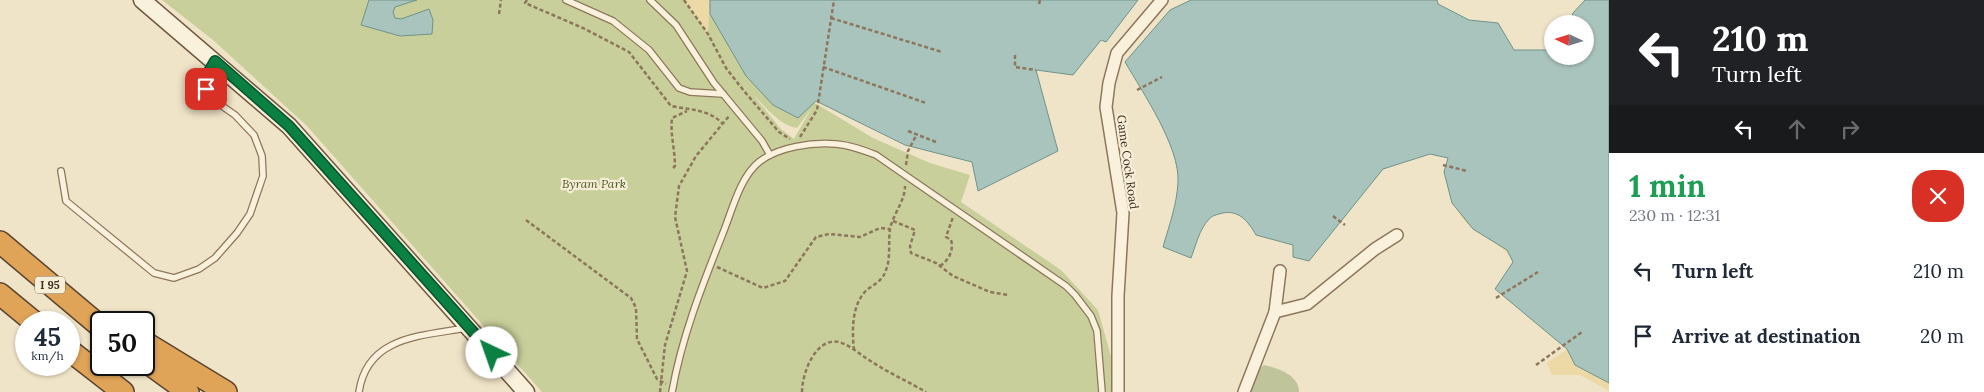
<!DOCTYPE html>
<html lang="en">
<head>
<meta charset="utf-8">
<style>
  :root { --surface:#fff; --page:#f2f2f3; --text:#1f2937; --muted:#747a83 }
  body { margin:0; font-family:Lora,serif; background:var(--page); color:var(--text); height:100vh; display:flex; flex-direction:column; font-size:19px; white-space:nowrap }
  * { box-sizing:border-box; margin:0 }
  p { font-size:16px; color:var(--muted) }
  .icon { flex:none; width:28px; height:28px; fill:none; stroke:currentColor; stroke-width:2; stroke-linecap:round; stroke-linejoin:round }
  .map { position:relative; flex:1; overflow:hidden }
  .details { display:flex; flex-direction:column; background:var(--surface); width:375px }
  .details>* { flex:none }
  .banner { background:#202124; color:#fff; overflow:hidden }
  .needle { width:32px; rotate:274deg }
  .tools { position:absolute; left:1544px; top:15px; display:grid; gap:10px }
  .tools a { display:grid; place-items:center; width:50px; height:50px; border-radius:50%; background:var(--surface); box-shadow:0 1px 4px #0004; font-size:25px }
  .speed { position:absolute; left:15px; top:311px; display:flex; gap:10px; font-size:25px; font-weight:700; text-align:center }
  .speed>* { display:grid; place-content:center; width:65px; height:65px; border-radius:50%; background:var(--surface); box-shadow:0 1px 4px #0004; line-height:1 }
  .speed small { font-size:12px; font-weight:400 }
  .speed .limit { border:2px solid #111; border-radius:8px; background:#fff; color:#111 }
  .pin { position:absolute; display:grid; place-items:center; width:42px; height:42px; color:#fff; margin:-21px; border-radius:10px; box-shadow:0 2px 8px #0006 }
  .me { position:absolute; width:55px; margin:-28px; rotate:318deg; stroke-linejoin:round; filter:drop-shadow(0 0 4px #0008) }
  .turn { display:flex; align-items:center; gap:18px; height:105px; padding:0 20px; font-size:22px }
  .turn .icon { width:65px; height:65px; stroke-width:2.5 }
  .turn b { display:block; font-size:35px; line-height:42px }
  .lanes { display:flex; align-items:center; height:48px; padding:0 20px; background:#0003; justify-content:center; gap:25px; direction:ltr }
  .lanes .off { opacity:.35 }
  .round { display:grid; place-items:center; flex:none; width:52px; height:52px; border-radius:20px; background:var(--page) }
  .headline { display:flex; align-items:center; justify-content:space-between; height:85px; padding:0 20px }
  h1 { font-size:30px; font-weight:700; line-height:38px; color:#1e9e55 }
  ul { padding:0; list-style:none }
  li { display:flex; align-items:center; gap:15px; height:65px; padding:0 20px }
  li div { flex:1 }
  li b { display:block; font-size:19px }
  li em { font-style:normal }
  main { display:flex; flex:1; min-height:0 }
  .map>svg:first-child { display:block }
</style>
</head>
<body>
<main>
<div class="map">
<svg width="1609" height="392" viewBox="0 0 1609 392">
  <rect width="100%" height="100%" fill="#f0e4c8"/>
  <path fill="#c9cf9b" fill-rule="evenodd" d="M 162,0 L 773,0 L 776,88 L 815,103 L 873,138 L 930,163 L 970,175 L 961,202 L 1061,270 L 1098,310 L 1112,360 L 1111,392 L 542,392 L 307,126 L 213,40 ZM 754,96 C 767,108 779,125 797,128 L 811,109 L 794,139 L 781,129 Z"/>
  <g fill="#ecd9a5">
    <path d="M 684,0 L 710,0 L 708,34 Z"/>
    <path d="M 1444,172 L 1518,250 L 1609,377 L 1609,391 L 1580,375 L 1552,375 L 1547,363 L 1567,349 L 1495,289 L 1513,262 C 1504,245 1489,241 1474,230 C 1455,215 1450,193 1444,172 Z"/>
  </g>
  <path fill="#bfc49a" d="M 1264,365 C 1278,368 1299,375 1299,392 L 1248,392 L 1256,372 Z"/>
  <g fill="#a9c4bc" stroke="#6f938a">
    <path d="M 369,0 L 417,0 L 395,7 L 393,12 L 395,18 L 401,19 L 429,9 L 433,20 L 432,34 L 400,36 L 361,25 Z"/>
    <path d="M 710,0 L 1138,0 L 1106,42 L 1101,40 L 1073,75 L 1036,70 L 1058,151 L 978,191 L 972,162 L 905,145 L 816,101 L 798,118 L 773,105 L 746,76 L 710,14 Z"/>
    <path d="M 1191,0 L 1437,0 L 1438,4 L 1469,20 L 1498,23 L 1514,50 L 1552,50 L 1552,56 L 1585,56 L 1585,24 L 1570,24 L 1573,13 L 1585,0 L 1609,0 L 1609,383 L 1575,365 L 1567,349 L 1495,289 L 1513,262 L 1507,250 L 1473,229 L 1452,203 L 1444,172 L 1448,158 L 1430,154 L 1383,169 L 1309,261 L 1293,257 L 1293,245 L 1256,235 C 1248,221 1238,208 1219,214 C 1215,215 1212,216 1209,219 C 1199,230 1196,245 1191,258 L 1163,247 C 1169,226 1177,204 1178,182 C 1180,147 1143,93 1125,62 L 1170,10 Z"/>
  </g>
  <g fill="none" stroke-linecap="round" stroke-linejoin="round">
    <g stroke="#8d765c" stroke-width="8">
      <g id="lane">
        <path d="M 566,0 L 613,21 L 649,50 L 679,88 L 690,92 L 723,94"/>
        <path d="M 650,0 L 676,25 L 714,83 L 762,141 L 770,155"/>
        <path d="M 61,171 L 66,201 L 154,273 L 174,278 L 199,269 L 215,258 L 237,233 L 250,214 L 263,176 L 262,156 L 254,135 L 235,115 L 215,101 L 206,89 L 205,80 L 214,63"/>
        <path d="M 359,392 C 367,336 422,336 466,328"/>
        <path d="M 672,392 C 682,336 702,286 723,233 C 732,211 740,177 759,162 C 778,147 812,142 836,144 C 850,145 863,150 876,155 L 1066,286 L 1075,295 L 1091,316 L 1097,331 L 1102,392"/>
      </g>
    </g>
    <g stroke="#8d765c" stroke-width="14">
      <g id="street">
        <path d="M 1275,312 L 1307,304 L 1375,249 L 1397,235"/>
        <path d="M 1118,392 L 1118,296 L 1123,213 L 1106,107 L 1109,83 L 1117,53 L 1162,0"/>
        <path d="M 1244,392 L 1275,312 L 1280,271"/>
      </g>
    </g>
    <g stroke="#6f573f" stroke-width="19">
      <path id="secondary" d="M 142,0 L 289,126 L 526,392"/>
    </g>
    <g stroke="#5b4430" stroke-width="24">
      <g id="highway">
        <path d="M 0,242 L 101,327"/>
        <path d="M 0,294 L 34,322"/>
        <path d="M 144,342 L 226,392"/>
        <path d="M 69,350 L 123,392"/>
        <path d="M 144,360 L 188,392"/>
      </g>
    </g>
    <g stroke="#8d765c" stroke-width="2.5" stroke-dasharray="4 2.5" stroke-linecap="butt">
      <path d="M 527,0 L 525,3 L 583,28 L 629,52 L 671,106 C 690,110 708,109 722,123"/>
      <path d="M 684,0 L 708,34 L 726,68 L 744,91 L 779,132 L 790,139"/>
      <path d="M 1039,4 L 1040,0"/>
      <path d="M 499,14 L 501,0"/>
      <path d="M 831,18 L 942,52"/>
      <path d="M 1015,55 L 1015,67 L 1036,70"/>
      <path d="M 823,67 L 926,103"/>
      <path d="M 1137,90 L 1162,77"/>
      <path d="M 908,131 L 936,142"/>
      <path d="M 800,137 L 817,110 L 834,0"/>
      <path d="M 906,165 L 908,151 L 917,134"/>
      <path d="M 1443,165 L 1467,171"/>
      <path d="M 673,168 L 675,166 C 675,150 670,134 672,118 L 687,111"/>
      <path d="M 1333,216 L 1345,225"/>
      <path d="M 526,220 L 631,298 L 636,308 L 637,339 L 657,379 L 666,384"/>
      <path d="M 893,221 L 915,230 L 910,246 L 911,253 L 936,263 L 953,276 L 990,292 L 1008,295"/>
      <path d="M 940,266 C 949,260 954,250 951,240 L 946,237 L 953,217"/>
      <path d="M 717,267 L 763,288 L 785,281 L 816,237 L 829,234 L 860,237 L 880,228 L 890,229"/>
      <path d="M 1496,298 L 1538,272"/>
      <path d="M 854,350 C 852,332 851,303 868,289 C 875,284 883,280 886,270 C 891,258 888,242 890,229 C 893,214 905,201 905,186"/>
      <path d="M 1536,365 L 1582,332"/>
      <path d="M 660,392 L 665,345 L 687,271 L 675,217 L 679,186 L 696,156 L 729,116"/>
      <path d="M 802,392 C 802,374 815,337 839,342 C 850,345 859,354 869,360 C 887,372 907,381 926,392"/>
    </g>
    <use href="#lane" stroke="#faf1dc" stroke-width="5.5"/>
    <use href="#street" stroke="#faf1dc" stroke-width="11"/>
    <use href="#secondary" stroke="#faf1dc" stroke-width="16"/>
    <use href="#highway" stroke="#e0a458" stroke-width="21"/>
  </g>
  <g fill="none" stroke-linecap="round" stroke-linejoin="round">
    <g stroke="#07532c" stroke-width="12">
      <path id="route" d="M 206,89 L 204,80 L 215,61 L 289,126 L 492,353"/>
    </g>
    <use href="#route" stroke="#0b8043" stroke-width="9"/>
  </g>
  <g text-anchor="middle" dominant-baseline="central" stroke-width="4.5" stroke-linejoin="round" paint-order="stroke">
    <rect fill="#f7eed8" stroke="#756857" stroke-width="1" x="35" y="276.5" width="30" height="17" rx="4"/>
    <g font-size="11" font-weight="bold" fill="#3d2e20">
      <text x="50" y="285">I 95</text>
    </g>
    <g font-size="12" fill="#3d2e20" stroke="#f7eed8">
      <text transform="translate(1128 162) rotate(82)">Game Cock Road</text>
    </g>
    <g font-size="12" font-style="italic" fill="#4d5a26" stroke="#f7eed8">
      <text x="594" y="183">Byram Park</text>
    </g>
  </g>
</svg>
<div class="tools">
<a><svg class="needle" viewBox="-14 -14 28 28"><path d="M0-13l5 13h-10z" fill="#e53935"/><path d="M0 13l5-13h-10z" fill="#747a83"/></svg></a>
</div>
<div class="speed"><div>45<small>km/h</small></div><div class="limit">50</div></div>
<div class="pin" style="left:206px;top:89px;background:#d93025"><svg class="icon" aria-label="arrive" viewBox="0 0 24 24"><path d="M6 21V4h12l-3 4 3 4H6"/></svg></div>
<svg class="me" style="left:492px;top:353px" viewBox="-20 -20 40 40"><circle r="19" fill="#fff"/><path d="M0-13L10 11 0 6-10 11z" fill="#0b8043"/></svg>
</div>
<section class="details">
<div class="banner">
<div class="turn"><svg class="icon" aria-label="left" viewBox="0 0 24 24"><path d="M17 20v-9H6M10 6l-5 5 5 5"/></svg><div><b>210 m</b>Turn left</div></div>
<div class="lanes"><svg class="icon" aria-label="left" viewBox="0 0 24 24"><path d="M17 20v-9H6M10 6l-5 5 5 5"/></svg><svg class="icon off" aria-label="ahead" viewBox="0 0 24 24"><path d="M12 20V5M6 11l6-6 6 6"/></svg><svg class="icon off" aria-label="right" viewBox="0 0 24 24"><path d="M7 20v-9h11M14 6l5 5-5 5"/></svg></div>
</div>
<div class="headline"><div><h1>1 min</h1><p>230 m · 12:31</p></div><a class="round" style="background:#d93025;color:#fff"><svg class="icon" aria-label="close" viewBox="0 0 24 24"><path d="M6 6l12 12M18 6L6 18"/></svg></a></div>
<ul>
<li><svg class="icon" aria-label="left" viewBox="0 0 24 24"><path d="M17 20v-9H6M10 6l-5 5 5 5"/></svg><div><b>Turn left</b></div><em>210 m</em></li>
<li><svg class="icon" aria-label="arrive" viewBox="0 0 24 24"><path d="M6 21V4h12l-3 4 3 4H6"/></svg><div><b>Arrive at destination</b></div><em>20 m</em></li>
</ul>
</section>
</main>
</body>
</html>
